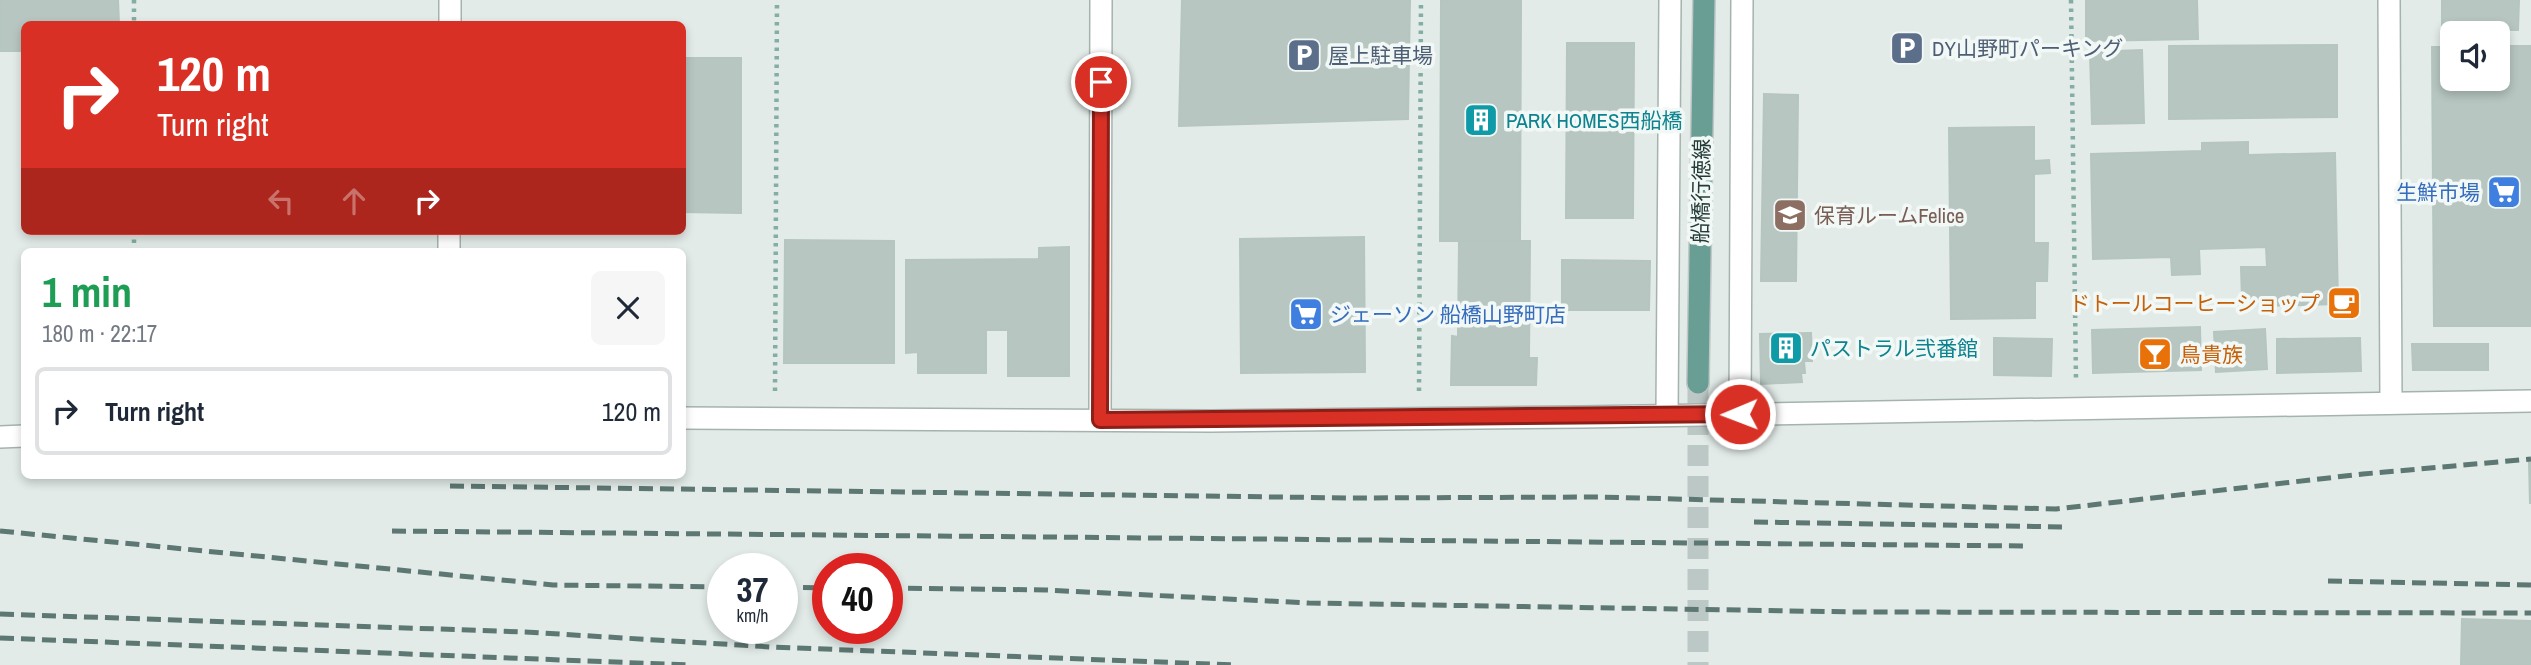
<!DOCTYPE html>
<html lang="en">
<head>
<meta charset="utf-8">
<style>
  :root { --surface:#fff; --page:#f6f6f7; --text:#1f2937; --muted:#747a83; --line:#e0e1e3 }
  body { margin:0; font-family:"Archivo Narrow","Noto Sans JP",sans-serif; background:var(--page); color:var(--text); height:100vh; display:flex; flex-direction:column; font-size:26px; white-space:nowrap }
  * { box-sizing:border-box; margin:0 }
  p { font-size:23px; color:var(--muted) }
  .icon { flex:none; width:38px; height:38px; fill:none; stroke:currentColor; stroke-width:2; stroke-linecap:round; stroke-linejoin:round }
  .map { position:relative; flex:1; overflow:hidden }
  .details { position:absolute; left:21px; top:248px; width:665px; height:231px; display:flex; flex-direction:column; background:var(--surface); border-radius:10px; box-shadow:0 4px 10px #0003 }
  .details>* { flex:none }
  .banner { position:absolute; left:21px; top:21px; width:665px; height:214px; border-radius:10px; box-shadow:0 4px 10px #0003; background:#d93025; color:#fff; overflow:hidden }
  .fabs { position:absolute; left:2440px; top:21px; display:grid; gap:14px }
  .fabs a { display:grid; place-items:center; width:70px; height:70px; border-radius:10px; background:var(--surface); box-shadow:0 4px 10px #0003; font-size:35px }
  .speed { position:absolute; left:707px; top:553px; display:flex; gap:14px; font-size:35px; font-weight:700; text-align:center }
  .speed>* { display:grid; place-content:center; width:91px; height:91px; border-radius:50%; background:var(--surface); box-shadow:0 4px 10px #0003; line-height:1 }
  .speed small { font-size:18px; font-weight:400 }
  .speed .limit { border:10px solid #d22; background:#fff; color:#111 }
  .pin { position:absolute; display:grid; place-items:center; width:60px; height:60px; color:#fff; margin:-30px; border:4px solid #fff; border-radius:50%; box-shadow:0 2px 7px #0007 }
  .me { position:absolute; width:77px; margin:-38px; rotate:269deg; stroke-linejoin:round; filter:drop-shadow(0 0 5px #0008) }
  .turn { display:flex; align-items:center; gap:24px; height:147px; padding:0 21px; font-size:32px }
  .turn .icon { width:91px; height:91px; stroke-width:2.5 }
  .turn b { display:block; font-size:49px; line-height:60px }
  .lanes { display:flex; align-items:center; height:66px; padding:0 21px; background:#0003; justify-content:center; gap:35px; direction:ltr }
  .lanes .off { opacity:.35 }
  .round { display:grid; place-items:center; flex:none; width:74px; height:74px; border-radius:10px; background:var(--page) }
  .head { display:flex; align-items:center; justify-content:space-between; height:119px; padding:0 21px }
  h1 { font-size:42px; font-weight:700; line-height:52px; color:#1e9e55 }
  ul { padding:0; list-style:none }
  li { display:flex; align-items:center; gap:21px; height:88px; margin:0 14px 10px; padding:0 7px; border:4px solid var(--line); border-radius:10px }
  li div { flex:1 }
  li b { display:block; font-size:26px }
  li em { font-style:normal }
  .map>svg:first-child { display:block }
</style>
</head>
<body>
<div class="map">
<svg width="2531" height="665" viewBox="0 0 2531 665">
  <rect width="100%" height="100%" fill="#e2ebe8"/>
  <g fill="#b7c6c1" stroke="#b5c5bf" stroke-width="2">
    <path d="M 0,0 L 118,0 L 119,24 L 24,24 L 24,51 L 0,51 Z"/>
    <path d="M 1182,0 L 1410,0 L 1408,119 L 1179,126 Z"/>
    <path d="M 1441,0 L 1521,0 L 1520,241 L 1440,241 Z"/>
    <path d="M 2086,0 L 2197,0 L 2198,39 L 2086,41 Z"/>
    <path d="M 2442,0 L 2519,0 L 2518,30 L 2442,29 Z"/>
    <path d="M 1567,43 L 1634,43 L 1633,218 L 1566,218 Z"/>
    <path d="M 2337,45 L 2337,117 L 2169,119 L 2169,46 Z"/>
    <path d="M 2497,46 L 2531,46 L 2531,326 L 2434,326 L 2432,47 L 2452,47 L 2452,79 L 2497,79 Z"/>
    <path d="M 2142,50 L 2144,123 L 2092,124 L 2090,52 Z"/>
    <path d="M 682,58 L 741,58 L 741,213 L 682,212 Z"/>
    <path d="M 1764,94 L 1798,95 L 1796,281 L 1761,281 Z"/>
    <path d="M 2034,127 L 2034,161 L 2049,160 L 2050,173 L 2034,174 L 2034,243 L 2048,243 L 2047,281 L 2035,281 L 2035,318 L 1951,319 L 1949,128 Z"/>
    <path d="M 2248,142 L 2248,155 L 2335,153 L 2338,304 L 2263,306 L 2263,299 L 2242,299 L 2241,267 L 2267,267 L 2266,247 L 2199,249 L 2200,274 L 2172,275 L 2171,257 L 2093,259 L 2091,154 L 2202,151 L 2202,143 Z"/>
    <path d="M 1364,237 L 1365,372 L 1241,373 L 1240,239 Z"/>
    <path d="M 785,240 L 894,241 L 894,363 L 784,363 Z"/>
    <path d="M 1459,241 L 1530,241 L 1529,358 L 1537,358 L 1536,385 L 1451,385 L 1452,336 L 1458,337 Z"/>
    <path d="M 1069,247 L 1069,376 L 1008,376 L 1008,330 L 986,330 L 986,373 L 918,373 L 918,352 L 906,353 L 906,260 L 1039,259 L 1039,248 Z"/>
    <path d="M 1562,260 L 1650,261 L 1649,310 L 1562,310 Z"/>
    <path d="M 2200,327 L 2201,370 L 2093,373 L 2092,330 Z"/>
    <path d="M 2265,329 L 2267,369 L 2216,372 L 2214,332 Z"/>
    <path d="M 1811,333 L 1812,361 L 1804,361 L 1805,373 L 1801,373 L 1802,382 L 1761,384 L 1760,334 Z"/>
    <path d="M 1994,338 L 2052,339 L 2051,376 L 1994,375 Z"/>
    <path d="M 2360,338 L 2361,371 L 2277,373 L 2277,339 Z"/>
    <path d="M 2412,344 L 2488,344 L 2488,370 L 2413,370 Z"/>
    <path d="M 2529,461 L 2531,461 L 2531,503 L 2530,503 Z"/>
    <path d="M 2462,619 L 2531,621 L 2531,665 L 2461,665 Z"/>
  </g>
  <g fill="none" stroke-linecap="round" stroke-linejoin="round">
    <path stroke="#bcc8c5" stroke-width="21" stroke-dasharray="21 10" stroke-linecap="butt" d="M 1698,383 L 1698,665"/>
    <g stroke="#a5b3af" stroke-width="24">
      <g id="minor">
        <path d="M 2389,0 L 2391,403"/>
        <path d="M 450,24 L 450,0"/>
        <path d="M 449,252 L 449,231"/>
        <path d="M 1740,414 L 1742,0"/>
        <path d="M 1667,415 L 1670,0"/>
        <path d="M 682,418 L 1211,421 L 1581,417 L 2531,401"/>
        <path d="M 1100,420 L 1101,0"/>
        <path d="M 0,437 L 24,436"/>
      </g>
    </g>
    <g stroke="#c1c8c7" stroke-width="24">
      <path id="major" d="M 1698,383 L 1704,0"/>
    </g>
    <g stroke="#84ada3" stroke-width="4.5" stroke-dasharray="3.5 5" stroke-linecap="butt">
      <path d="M 134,0 L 134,24"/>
      <path d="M 2071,0 L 2076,381"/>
      <path d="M 134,231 L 134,252"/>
      <path d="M 775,391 L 777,0"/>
      <path d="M 1419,391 L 1421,0"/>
    </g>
    <use href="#minor" stroke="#fff" stroke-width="21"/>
    <use href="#major" stroke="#699e95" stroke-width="21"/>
    <g stroke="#5d7772" stroke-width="5" stroke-dasharray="14 7" stroke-linecap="butt">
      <path d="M 450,486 L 1352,498 L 1600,497 L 2056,509 L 2363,474 L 2531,459"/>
      <path d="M 1754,522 L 2066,527"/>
      <path d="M 0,531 L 553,585 L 723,587"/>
      <path d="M 392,531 L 2023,546"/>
      <path d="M 2328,581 L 2531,585"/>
      <path d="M 782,587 L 828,588"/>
      <path d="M 887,588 L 1046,590 L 1309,603 L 1856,612 L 2531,613"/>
      <path d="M 0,614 L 525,632 L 771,647 L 1236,665"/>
      <path d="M 0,638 L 690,665"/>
    </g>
  </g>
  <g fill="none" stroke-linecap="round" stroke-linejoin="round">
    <g stroke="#8d1f18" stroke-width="18">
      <path id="route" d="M 1101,82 L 1100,420 L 1740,414"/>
    </g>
    <use href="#route" stroke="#d93025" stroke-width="12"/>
  </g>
  <defs>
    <g id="parking-square" transform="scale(1.75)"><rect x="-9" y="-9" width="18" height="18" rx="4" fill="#5c6f8a" stroke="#f2f8f6"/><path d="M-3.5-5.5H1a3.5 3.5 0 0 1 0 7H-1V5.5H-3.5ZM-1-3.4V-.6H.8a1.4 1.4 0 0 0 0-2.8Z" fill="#fff"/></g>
    <g id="building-square" transform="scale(1.75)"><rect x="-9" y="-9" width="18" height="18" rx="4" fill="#0f9aa8" stroke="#f2f8f6"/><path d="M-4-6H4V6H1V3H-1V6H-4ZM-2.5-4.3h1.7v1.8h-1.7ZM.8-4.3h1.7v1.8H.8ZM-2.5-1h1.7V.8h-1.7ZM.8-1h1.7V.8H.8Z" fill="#fff"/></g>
    <g id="supermarket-square" transform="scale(1.75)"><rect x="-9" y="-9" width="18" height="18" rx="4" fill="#3f7fe0" stroke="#f2f8f6"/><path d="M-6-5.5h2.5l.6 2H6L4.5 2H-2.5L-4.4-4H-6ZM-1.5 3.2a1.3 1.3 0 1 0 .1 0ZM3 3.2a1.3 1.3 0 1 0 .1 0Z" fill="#fff"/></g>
    <g id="school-square" transform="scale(1.75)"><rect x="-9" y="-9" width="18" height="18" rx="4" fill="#8d6e63" stroke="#f2f8f6"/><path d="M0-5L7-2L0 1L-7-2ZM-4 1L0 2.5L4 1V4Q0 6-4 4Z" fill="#fff"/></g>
    <g id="cafe-square" transform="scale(1.75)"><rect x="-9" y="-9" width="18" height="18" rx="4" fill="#e8710a" stroke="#f2f8f6"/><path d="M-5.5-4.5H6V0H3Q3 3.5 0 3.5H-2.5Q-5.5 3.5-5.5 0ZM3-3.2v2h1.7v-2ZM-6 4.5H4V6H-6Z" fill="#fff"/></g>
    <g id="bar-square" transform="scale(1.75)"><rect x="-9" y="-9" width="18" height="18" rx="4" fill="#e8710a" stroke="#f2f8f6"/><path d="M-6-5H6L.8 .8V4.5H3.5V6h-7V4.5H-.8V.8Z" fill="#fff"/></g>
  </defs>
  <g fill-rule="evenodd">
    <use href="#parking-square" x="1907" y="48"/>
    <use href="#parking-square" x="1304" y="55"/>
    <use href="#building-square" x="1481" y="120"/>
    <use href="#supermarket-square" x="2504" y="192"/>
    <use href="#school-square" x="1790" y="215"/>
    <use href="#cafe-square" x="2344" y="303"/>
    <use href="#supermarket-square" x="1306" y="314"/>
    <use href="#building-square" x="1786" y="348"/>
    <use href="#bar-square" x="2155" y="354"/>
  </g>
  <g text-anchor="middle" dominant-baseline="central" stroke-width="7" stroke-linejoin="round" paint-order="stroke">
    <g font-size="21" fill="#4e5e75" stroke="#f2f8f6" text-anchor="start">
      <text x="1932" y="48">DY山野町パーキング</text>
      <text x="1328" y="55">屋上駐車場</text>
    </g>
    <g font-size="21" fill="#0d838f" stroke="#f2f8f6" text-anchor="start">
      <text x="1506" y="120">PARK HOMES西船橋</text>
      <text x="1810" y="348">パストラル弐番館</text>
    </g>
    <g font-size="21" fill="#233b37" stroke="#f2f8f6">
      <text transform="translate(1701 191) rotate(-89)">船橋行徳線</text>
    </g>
    <g font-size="21" fill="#366cbe" stroke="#f2f8f6" text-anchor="end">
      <text x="2480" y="192">生鮮市場</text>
      <text x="1330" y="314" text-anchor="start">ジェーソン 船橋山野町店</text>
    </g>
    <g font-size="21" fill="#785e54" stroke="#f2f8f6" text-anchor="start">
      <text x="1814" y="215">保育ルームFelice</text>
    </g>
    <g font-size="21" fill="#c56008" stroke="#f2f8f6" text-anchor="end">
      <text x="2320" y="303">ドトールコーヒーショップ</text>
      <text x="2180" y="354" text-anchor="start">鳥貴族</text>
    </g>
  </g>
</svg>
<div class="fabs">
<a><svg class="icon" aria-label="sound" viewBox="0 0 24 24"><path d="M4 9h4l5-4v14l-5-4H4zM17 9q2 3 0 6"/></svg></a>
</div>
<div class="speed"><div>37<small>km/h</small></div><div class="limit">40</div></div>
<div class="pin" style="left:1101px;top:82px;background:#d93025"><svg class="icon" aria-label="arrive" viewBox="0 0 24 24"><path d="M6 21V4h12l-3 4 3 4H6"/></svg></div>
<svg class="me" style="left:1740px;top:414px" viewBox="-20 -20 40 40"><circle r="17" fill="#d93025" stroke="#fff" stroke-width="3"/><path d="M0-11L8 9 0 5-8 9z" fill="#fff"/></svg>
<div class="banner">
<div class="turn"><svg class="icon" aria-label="right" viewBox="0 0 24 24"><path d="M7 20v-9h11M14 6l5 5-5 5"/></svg><div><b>120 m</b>Turn right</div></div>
<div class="lanes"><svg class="icon off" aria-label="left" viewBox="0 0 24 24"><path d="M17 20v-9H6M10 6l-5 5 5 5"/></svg><svg class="icon off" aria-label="ahead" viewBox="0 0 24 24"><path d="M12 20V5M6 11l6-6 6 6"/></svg><svg class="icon" aria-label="right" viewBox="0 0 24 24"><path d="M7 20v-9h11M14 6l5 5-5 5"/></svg></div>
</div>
<section class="details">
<div class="head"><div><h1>1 min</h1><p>180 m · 22:17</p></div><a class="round"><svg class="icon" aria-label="close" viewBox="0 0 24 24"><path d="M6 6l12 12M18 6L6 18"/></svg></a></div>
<ul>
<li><svg class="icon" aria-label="right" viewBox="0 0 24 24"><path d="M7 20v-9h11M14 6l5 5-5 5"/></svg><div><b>Turn right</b></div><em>120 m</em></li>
</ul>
</section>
</div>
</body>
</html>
